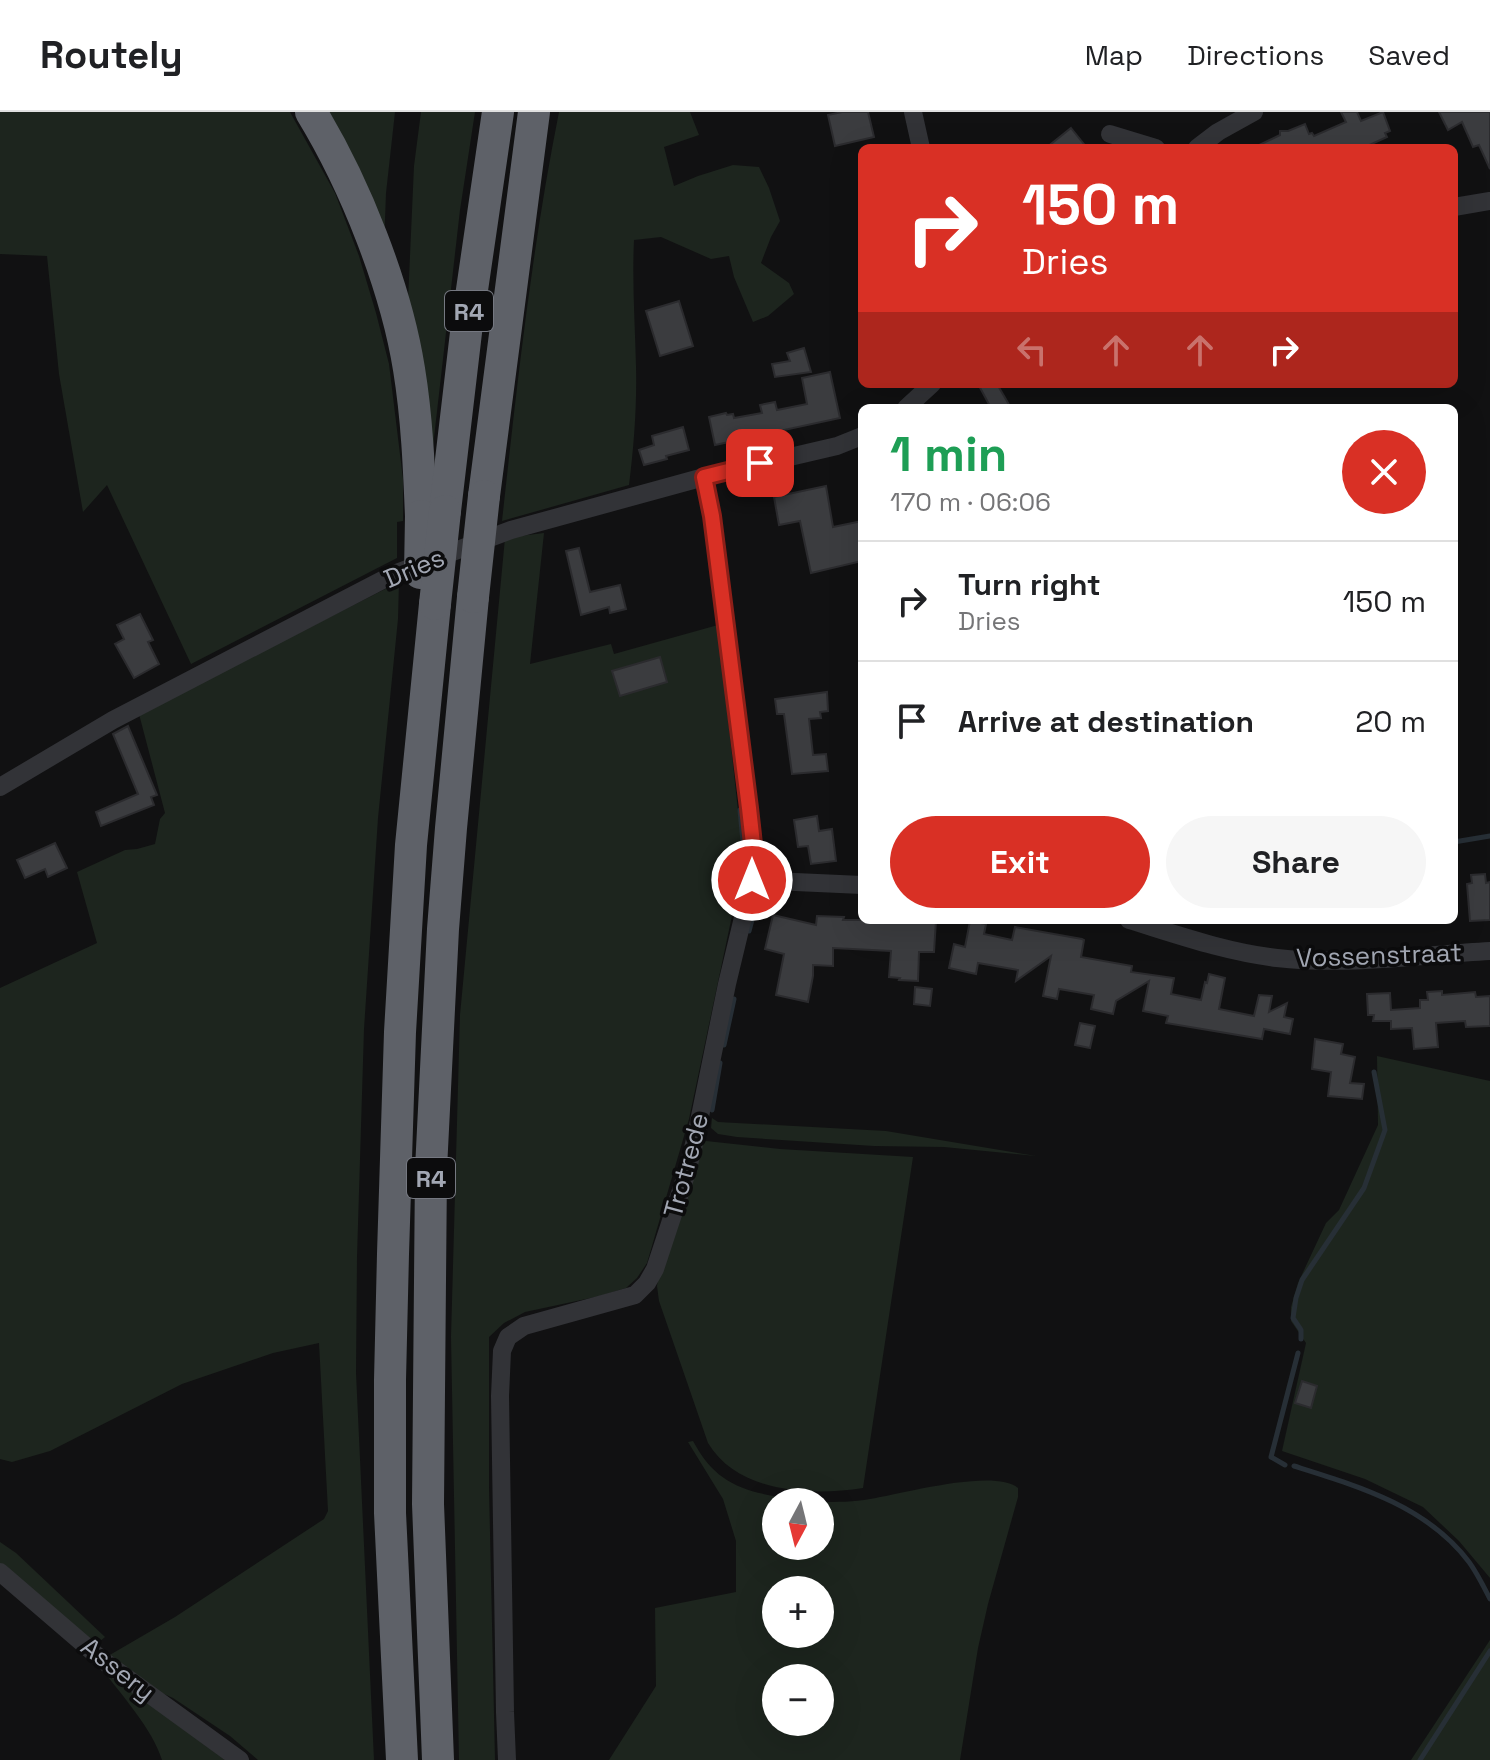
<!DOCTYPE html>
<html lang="en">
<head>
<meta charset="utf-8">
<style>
  :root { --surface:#fff; --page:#f6f6f6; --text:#202124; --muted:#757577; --line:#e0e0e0; --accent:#d93025 }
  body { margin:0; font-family:"Space Grotesk",sans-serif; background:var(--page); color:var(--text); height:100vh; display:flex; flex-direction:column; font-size:30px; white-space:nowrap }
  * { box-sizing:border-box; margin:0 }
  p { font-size:26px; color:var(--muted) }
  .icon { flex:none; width:44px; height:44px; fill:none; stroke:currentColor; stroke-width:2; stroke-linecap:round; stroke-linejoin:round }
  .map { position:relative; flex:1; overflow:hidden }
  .side { position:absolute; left:858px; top:292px; width:600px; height:520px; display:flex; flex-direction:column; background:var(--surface); border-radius:12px; box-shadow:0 8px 32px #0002 }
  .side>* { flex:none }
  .guide { position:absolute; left:858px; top:32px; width:600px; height:244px; border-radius:12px; box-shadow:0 8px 32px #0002; background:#d93025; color:#fff; overflow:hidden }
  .needle { width:52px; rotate:187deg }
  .fabs { position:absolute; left:762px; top:1376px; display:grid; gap:16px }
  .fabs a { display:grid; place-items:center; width:72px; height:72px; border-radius:50%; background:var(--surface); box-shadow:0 8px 32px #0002; font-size:40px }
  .pin { position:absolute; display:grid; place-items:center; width:68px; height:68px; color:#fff; margin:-34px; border-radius:16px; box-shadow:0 4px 12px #0006 }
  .me { position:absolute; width:88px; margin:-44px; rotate:0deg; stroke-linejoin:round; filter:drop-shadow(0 0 6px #0008) }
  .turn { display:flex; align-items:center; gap:28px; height:168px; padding:0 32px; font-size:36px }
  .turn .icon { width:104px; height:104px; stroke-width:2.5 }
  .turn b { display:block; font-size:56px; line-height:68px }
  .lanes { display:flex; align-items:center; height:76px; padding:0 32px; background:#0003; justify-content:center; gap:40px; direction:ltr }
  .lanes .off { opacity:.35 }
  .round { display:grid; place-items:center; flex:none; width:84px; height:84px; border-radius:42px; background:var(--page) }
  .overview { display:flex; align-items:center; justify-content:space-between; height:136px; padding:0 32px }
  h1 { font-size:48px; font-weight:800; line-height:60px; color:#1e9e55 }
  .button { display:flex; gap:16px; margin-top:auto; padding:16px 32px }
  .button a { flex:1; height:92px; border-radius:48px; background:var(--accent); color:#fff; font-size:32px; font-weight:800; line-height:92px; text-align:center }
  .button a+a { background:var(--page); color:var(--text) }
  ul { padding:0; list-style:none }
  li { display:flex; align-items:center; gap:24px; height:120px; padding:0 32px; border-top:2px solid var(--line) }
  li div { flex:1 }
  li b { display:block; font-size:30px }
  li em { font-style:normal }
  header { display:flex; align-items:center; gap:48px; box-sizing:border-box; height:112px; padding:0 40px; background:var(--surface); border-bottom:2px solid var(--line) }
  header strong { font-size:38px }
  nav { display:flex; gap:44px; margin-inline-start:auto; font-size:28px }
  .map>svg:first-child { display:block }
</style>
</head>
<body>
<header>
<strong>Routely</strong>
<nav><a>Map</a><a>Directions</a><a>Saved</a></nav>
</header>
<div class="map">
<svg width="1490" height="1648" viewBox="0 0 1490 1648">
  <rect width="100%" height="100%" fill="#111112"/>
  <g fill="#1d251e" fill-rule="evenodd">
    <path d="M 0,0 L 290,0 L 335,81 L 359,144 L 376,201 L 389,252 L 403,367 L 403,409 L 397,410 L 397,446 L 191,552 L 107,373 L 83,400 L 59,262 L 47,144 L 0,142 Z"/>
    <path d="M 322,0 L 395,0 L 386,81 L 384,135 Z"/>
    <path d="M 421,0 L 475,0 L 460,98 L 431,352 L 407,211 L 414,54 Z"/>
    <path d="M 559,0 L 690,0 L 699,23 L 664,35 L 674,74 L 698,64 L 733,53 L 759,55 L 769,76 L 780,109 L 771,125 L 761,151 L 789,171 L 794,182 L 768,204 L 753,210 L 734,165 L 729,144 L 711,147 L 661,125 L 634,128 C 632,170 635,212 636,254 C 637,293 634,334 629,373 L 502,409 C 517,272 532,135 559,0 Z"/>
    <path d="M 544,421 L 530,552 L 611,532 L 614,542 L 718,513 L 742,736 L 739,761 L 733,799 L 689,1007 L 647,1151 L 637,1166 L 626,1176 L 600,1184 L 525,1200 L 504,1211 L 489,1225 L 489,1375 L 495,1648 L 459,1648 L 451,1225 L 460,903 L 505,426 Z"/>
    <path d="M 399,470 L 398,507 L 378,706 L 364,917 L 357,1145 L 356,1261 L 374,1648 L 258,1648 L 230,1624 L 173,1586 L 146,1574 L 108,1544 L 175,1505 L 324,1407 L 328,1399 L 319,1231 L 273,1241 L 182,1272 L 50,1339 L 12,1350 L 0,1347 L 0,876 L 97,831 L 77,760 L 125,738 L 137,737 L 155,732 L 160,707 L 165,701 L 139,602 Z"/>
    <path d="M 1377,944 L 1490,969 L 1490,1466 L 1459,1429 L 1423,1395 L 1365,1367 L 1282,1339 L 1306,1231 L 1291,1209 L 1291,1195 L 1298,1171 L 1326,1111 L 1339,1098 L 1378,1013 Z"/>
    <path d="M 712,1006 L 718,1010 L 886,1019 L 1036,1044 L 944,1035 L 874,1034 L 737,1025 L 718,1022 L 711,1016 Z"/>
    <path d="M 706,1029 L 780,1037 L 913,1045 L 863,1376 C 810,1384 738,1381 708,1331 L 659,1189 L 657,1174 L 659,1161 L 701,1030 Z"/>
    <path d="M 693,1329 C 714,1368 738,1378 779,1385 C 790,1387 800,1390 811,1390 L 776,1390 L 776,1434 L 820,1434 L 820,1390 C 837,1390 854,1390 870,1387 C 902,1382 994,1356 1018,1376 L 1018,1385 L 988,1492 L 978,1536 L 960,1648 L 609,1648 L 656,1574 L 655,1496 L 736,1480 L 736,1429 L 723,1387 L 688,1330 ZM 776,1478 L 820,1478 L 820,1522 L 776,1522 ZM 776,1566 L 820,1566 L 820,1610 L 776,1610 Z"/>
    <path d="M 0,1430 L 16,1441 L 105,1525 L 94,1534 L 0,1452 Z"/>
    <path d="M 1490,1528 L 1490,1648 L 1411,1648 Z"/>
    <path d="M 102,1557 L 225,1648 L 162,1648 C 152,1616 122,1584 102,1557 Z"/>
  </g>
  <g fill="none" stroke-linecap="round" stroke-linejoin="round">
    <g stroke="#272f36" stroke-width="5">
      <path d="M 740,698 L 744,741 L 742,767"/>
      <path d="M 1454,730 L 1490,724"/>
      <path d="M 749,819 L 757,789"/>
      <path d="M 724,933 L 734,887"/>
      <path d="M 712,998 L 720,951"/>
      <path d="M 1301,1227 L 1301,1218 L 1293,1206 L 1296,1186 L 1302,1168 L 1364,1076 L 1385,1018 L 1374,960"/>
      <path d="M 1285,1353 L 1271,1345 L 1298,1241"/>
      <path d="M 1294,1354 C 1358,1374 1427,1394 1469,1450 C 1477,1461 1484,1475 1490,1487"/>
      <path d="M 1420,1648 L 1490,1539"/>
    </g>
  </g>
  <g fill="#3b3c3f" stroke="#2b2b2e" stroke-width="2">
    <path d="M 842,0 L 868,0 L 874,25 L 835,34 L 828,3 Z"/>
    <path d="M 1341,0 L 1357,0 L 1361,9 L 1383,0 L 1390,19 L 1385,21 L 1387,25 L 1363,36 L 1253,36 L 1280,23 L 1280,19 L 1288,19 L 1305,12 L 1309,22 L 1312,21 L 1314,24 L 1346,10 Z"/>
    <path d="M 1439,0 L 1490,0 L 1490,57 L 1479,33 L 1473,35 L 1462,10 L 1448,18 Z"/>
    <path d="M 1071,16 L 1087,36 L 1046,36 Z"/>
    <path d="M 679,189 L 693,234 L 660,244 L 646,199 Z"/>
    <path d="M 804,236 L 811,260 L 775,265 L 772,252 L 790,249 L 787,241 Z"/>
    <path d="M 830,260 L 840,306 L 715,333 L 709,305 L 726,301 L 727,303 L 733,302 L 734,306 L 762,301 L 760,293 L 775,290 L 777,298 L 807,292 L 802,266 Z"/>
    <path d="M 978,272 L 997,272 L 1011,296 L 991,296 Z"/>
    <path d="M 683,315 L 689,338 L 666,344 L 667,347 L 644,353 L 639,338 L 654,333 L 652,324 Z"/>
    <path d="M 826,374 L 833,415 L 862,409 L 862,449 L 811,461 L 800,409 L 779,413 L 774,385 Z"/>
    <path d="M 579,436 L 590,480 L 620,473 L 626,497 L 610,501 L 609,495 L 581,503 L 566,439 Z"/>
    <path d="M 140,502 L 153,528 L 148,530 L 159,552 L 134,566 L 115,532 L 124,527 L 117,513 Z"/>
    <path d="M 660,545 L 667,570 L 620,584 L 612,559 Z"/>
    <path d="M 827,580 L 828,599 L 820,600 L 821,606 L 809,607 L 813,643 L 826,642 L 828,659 L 792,662 L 784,602 L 777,602 L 775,587 Z"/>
    <path d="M 128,614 L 157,683 L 151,685 L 154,693 L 101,714 L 96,700 L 138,682 L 113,622 Z"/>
    <path d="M 817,704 L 819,719 L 832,717 L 836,749 L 811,752 L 808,734 L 798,735 L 794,708 Z"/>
    <path d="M 55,731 L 67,756 L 48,765 L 45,757 L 25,766 L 17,748 Z"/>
    <path d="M 1485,762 L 1486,771 L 1490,770 L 1490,808 L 1470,809 L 1467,772 L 1472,771 L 1471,763 Z"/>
    <path d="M 773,803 L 816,813 L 817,804 L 844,805 L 843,808 L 936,808 L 934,840 L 919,840 L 918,869 L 899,868 L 900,866 L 889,865 L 891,839 L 833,836 L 833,854 L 813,853 L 813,864 L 808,890 L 776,883 L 784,842 L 765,837 Z"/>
    <path d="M 970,809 L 986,812 L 984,822 L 1012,828 L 1015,815 L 1082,827 L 1084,828 L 1081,845 L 1132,854 L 1131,860 L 1174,866 L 1171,882 L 1201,888 L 1205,870 L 1207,871 L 1209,862 L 1225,866 L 1219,897 L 1254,904 L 1259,883 L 1272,884 L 1269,900 L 1287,891 L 1284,905 L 1293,907 L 1290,922 L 1264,917 L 1262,927 L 1166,911 L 1168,904 L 1143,899 L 1149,869 L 1116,889 L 1113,902 L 1091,897 L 1094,883 L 1059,877 L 1057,887 L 1043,884 L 1051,844 L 1016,869 L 1018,858 L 978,851 L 976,862 L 949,856 L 954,832 L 965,835 Z"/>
    <path d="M 915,875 L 932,877 L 930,894 L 914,892 Z"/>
    <path d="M 1442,879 L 1442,883 L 1475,880 L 1476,885 L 1490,884 L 1490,914 L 1466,915 L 1465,909 L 1436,911 L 1438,935 L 1414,937 L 1412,916 L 1391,917 L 1391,909 L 1373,909 L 1374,903 L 1368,903 L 1367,882 L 1390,881 L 1391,898 L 1420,896 L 1420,888 L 1428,888 L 1427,880 Z"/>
    <path d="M 1080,911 L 1095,914 L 1090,936 L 1075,933 Z"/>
    <path d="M 1315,927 L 1343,932 L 1341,942 L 1355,945 L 1350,971 L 1364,972 L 1362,987 L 1328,984 L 1331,960 L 1312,957 Z"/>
    <path d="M 1302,1269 L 1317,1274 L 1311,1296 L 1295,1291 Z"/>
  </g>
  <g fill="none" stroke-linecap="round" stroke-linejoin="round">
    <g stroke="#323337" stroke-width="18">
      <path d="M 913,0 L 921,36"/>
      <path d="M 1110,22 L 1156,36"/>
      <path d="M 1197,36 L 1218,20 L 1254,0"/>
      <path d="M 1454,95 L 1490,89"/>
      <path d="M 906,296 L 932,272"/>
      <path d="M 0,675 L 113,608 L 394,462 L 511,418 L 704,365 L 837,334 L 862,324"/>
      <path d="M 752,768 L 862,773"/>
      <path d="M 1129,808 C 1178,823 1226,840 1277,846 C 1348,854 1419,843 1490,839"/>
      <path d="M 0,1460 L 101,1547 L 240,1648"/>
      <path d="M 507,1648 L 505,1600 L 500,1284 L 502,1239 L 508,1225 L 524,1214 L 635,1183 L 647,1171 L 655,1157 L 687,1060 L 696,1024 L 727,872 L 752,768 L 753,732 L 749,696 L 712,404 L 704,365"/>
    </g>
    <g stroke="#5e6168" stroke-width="32">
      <path d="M 311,0 C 355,72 396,175 409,257 C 417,306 419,355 421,404"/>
      <path d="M 484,384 L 534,0"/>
      <path d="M 445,399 L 467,212 L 498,0"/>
      <path d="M 402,1648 L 390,1401 L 390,1268 L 393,1142 L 400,920 L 411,733 L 435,492"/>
      <path d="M 438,1648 L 428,1392 L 431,1057 L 443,817 L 451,716 L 473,485"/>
    </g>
    <g stroke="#5e6168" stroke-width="32">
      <path d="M 420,461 L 421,404"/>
      <path d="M 473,485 L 484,384"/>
      <path d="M 435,492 L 445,399"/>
    </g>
  </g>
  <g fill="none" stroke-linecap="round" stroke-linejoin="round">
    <g stroke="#8d1f18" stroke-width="20">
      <path id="route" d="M 752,768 L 753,732 L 749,696 L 712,404 L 704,365 L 760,351"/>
    </g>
    <use href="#route" stroke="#d93025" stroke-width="14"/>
  </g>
  <g text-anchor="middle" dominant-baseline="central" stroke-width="7" stroke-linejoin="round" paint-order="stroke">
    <g fill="#0c0c0d" stroke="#757881" stroke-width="2">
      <rect x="445" y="179" width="48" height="40" rx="6"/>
      <rect x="407" y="1046" width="48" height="40" rx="6"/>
    </g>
    <g font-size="24" font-weight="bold" fill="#a2a7b3">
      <text x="469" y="199">R4</text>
      <text x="431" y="1066">R4</text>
    </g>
    <g font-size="26" fill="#a2a7b3" stroke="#0c0c0d">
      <text transform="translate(414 456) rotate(-23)">Dries</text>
      <text transform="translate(1379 843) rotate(-2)">Vossenstraat</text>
      <text transform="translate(686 1053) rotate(-75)">Trotrede</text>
      <text transform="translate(118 1557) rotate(38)">Assery</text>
    </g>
  </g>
</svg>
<div class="fabs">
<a><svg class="needle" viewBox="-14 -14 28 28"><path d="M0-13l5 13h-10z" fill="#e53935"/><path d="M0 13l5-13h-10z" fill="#757577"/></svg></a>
<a>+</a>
<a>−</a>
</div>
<div class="pin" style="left:760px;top:351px;background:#d93025"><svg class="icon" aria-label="arrive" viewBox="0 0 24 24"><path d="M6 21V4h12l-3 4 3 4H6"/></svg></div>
<svg class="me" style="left:752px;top:768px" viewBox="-20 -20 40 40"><circle r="17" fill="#d93025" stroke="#fff" stroke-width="3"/><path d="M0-11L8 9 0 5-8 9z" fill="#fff"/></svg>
<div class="guide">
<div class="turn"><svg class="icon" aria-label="right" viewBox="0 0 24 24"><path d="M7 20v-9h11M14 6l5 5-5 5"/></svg><div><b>150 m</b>Dries</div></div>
<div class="lanes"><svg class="icon off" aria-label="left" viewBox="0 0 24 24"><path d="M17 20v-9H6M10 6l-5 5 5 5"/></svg><svg class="icon off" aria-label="ahead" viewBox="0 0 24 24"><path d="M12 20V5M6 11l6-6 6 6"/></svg><svg class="icon off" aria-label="ahead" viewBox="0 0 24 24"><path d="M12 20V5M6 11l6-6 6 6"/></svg><svg class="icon" aria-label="right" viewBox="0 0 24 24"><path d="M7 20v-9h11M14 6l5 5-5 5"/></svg></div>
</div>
<section class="side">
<div class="overview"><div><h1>1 min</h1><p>170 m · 06:06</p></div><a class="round" style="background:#d93025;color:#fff"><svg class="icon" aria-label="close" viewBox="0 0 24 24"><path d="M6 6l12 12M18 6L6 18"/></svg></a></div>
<ul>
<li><svg class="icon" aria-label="right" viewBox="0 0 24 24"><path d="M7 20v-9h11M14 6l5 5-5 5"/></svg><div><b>Turn right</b><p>Dries</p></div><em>150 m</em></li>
<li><svg class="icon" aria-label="arrive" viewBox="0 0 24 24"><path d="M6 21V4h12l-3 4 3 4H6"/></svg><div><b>Arrive at destination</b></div><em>20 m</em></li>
</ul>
<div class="button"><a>Exit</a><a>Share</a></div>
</section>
</div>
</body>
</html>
